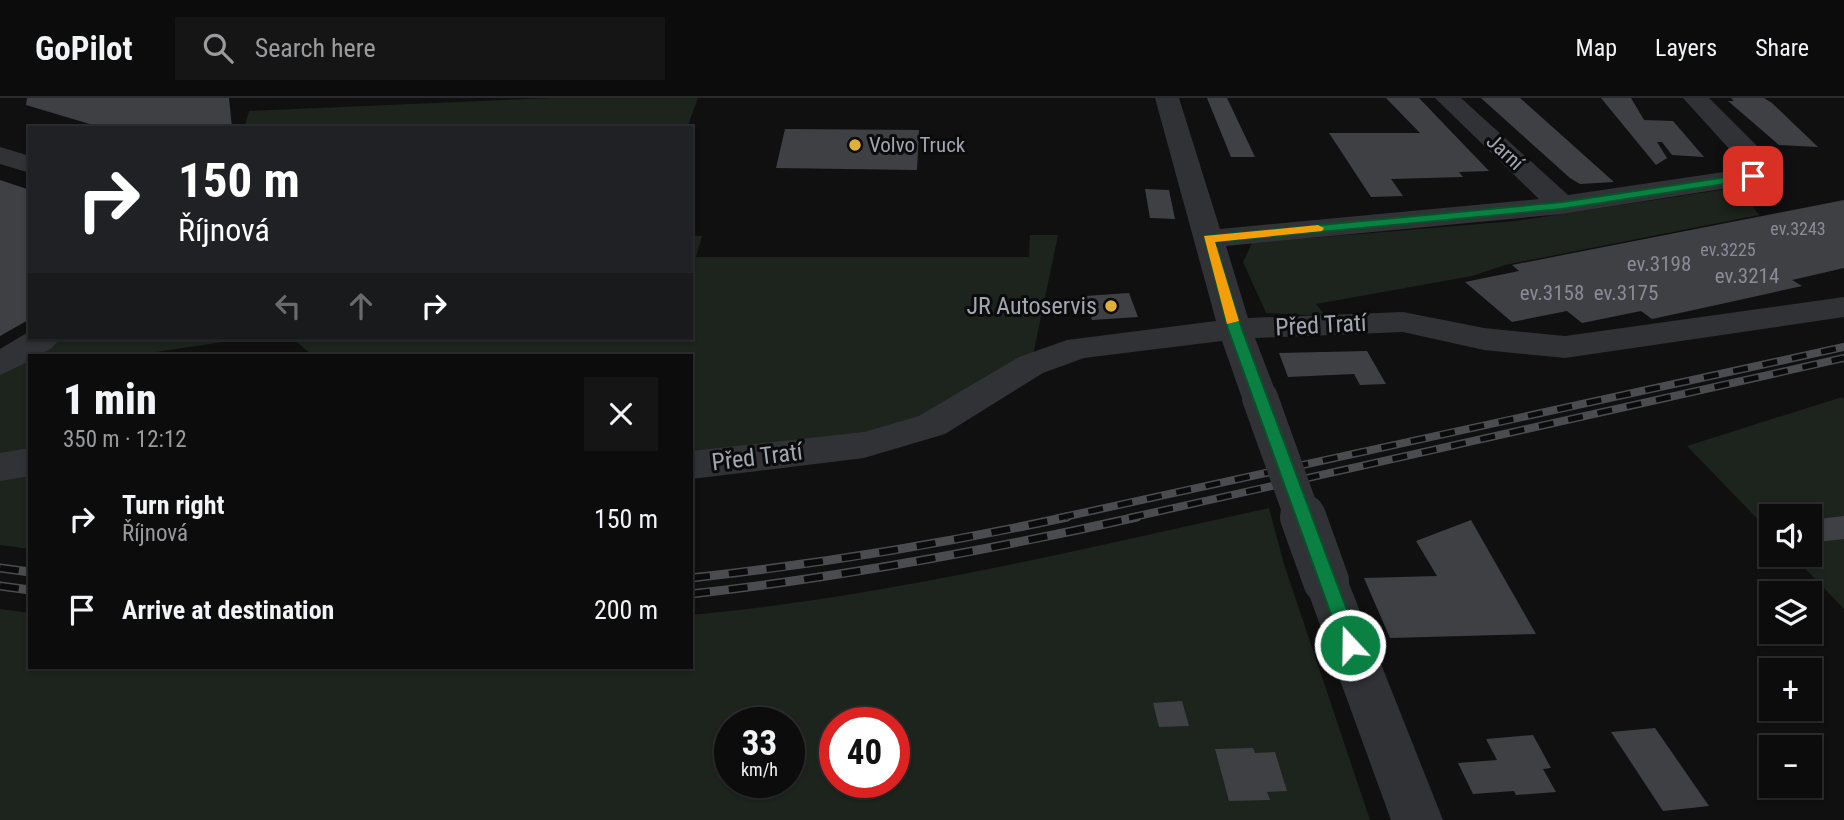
<!DOCTYPE html>
<html lang="en">
<head>
<meta charset="utf-8">
<style>
  :root { --surface:#0c0c0d; --page:#151516; --text:#f1f3f6; --muted:#9a9b9d; --line:#2c2c2e }
  body { margin:0; font-family:"Roboto Condensed",sans-serif; background:var(--page); color:var(--text); height:100vh; display:flex; flex-direction:column; font-size:26px; white-space:nowrap }
  * { box-sizing:border-box; margin:0 }
  p { font-size:23px; color:var(--muted) }
  .icon { flex:none; width:38px; height:38px; fill:none; stroke:currentColor; stroke-width:2; stroke-linecap:round; stroke-linejoin:round }
  .map { position:relative; flex:1; overflow:hidden }
  .drawer { position:absolute; left:28px; top:256px; width:665px; height:315px; display:flex; flex-direction:column; background:var(--surface); border-radius:0px; box-shadow:0 2px 5px #0004,0 0 0 2px var(--line) }
  .drawer>* { flex:none }
  .guide { position:absolute; left:28px; top:28px; width:665px; height:214px; border-radius:0px; box-shadow:0 2px 5px #0004,0 0 0 2px var(--line); background:#202124; color:#fff; overflow:hidden }
  .fabs { position:absolute; left:1759px; top:406px; display:grid; gap:14px }
  .fabs a { display:grid; place-items:center; width:63px; height:63px; border-radius:0px; background:var(--surface); box-shadow:0 2px 5px #0004,0 0 0 2px var(--line); font-size:35px }
  .speed { position:absolute; left:714px; top:609px; display:flex; gap:14px; font-size:35px; font-weight:700; text-align:center }
  .speed>* { display:grid; place-content:center; width:91px; height:91px; border-radius:50%; background:var(--surface); box-shadow:0 2px 5px #0004,0 0 0 2px var(--line); line-height:1 }
  .speed small { font-size:18px; font-weight:400 }
  .speed .limit { border:10px solid #d22; background:#fff; color:#111 }
  .pin { position:absolute; display:grid; place-items:center; width:60px; height:60px; color:#fff; margin:-30px; border-radius:14px; box-shadow:0 4px 10px #0006 }
  .me { position:absolute; width:77px; margin:-38px; rotate:339deg; stroke-linejoin:round; filter:drop-shadow(0 0 5px #0008) }
  .turn { display:flex; align-items:center; gap:24px; height:147px; padding:0 35px; font-size:32px }
  .turn .icon { width:91px; height:91px; stroke-width:2.5 }
  .turn b { display:block; font-size:49px; line-height:60px }
  .lanes { display:flex; align-items:center; height:66px; padding:0 35px; background:#0003; justify-content:center; gap:35px; direction:ltr }
  .lanes .off { opacity:.35 }
  .round { display:grid; place-items:center; flex:none; width:74px; height:74px; border-radius:0px; background:var(--page) }
  .summary { display:flex; align-items:center; justify-content:space-between; height:119px; padding:0 35px }
  h1 { font-size:42px; font-weight:800; line-height:52px }
  ul { padding:0; list-style:none }
  li { display:flex; align-items:center; gap:21px; height:91px; padding:0 35px }
  li div { flex:1 }
  li b { display:block; font-size:26px }
  li em { font-style:normal }
  header { display:flex; align-items:center; gap:42px; box-sizing:border-box; height:98px; padding:0 35px; background:var(--surface); border-bottom:2px solid var(--line) }
  header strong { font-size:33px }
  nav { display:flex; gap:38px; margin-inline-start:auto; font-size:24px }
  .search { width:490px; height:63px; background:var(--page); display:flex; align-items:center; gap:18px; box-sizing:border-box; padding:0 24px; border-radius:0px; color:var(--muted); font-size:26px }
  .map>svg:first-child { display:block }
</style>
</head>
<body>
<header>
<strong>GoPilot</strong>
<div class="search"><svg class="icon" aria-label="search" viewBox="0 0 24 24"><circle cx="10" cy="10" r="6"/><path d="M15 15l6 6"/></svg>Search here</div>
<nav><a>Map</a><a>Layers</a><a>Share</a></nav>
</header>
<div class="map">
<svg width="1844" height="722" viewBox="0 0 1844 722">
  <rect width="100%" height="100%" fill="#101011"/>
  <g fill="#1d231d" fill-rule="evenodd">
    <path d="M 551,0 L 698,0 L 687,30 L 244,30 L 249,13 Z"/>
    <path d="M 1740,89 L 1759,117 L 1505,167 L 1472,178 L 1316,206 L 1326,218 L 1266,215 L 1243,164 L 1252,145 L 1515,123 Z"/>
    <path d="M 1030,137 L 1058,137 L 1031,267 L 932,327 L 691,367 L 691,257 L 312,257 L 292,240 L 691,240 L 691,138 L 702,138 L 696,159 L 1029,159 Z"/>
    <path d="M 43,240 L 250,240 L 136,257 L 30,257 L 30,451 L 0,447 L 0,266 Z"/>
    <path d="M 1842,299 L 1844,301 L 1844,511 L 1792,457 L 1810,457 L 1810,418 L 1771,418 L 1771,435 L 1687,348 Z"/>
    <path d="M 1269,410 L 1284,466 L 1370,722 L 0,722 L 0,511 L 30,515 L 30,569 L 691,569 L 691,517 C 886,499 1078,452 1269,410 ZM 730,625 L 789,625 L 789,684 L 730,684 ZM 835,625 L 894,625 L 894,684 L 835,684 Z"/>
  </g>
  <g fill="#3f4044">
    <path d="M 27,0 L 229,0 L 232,30 L 103,30 L 26,7 Z"/>
    <path d="M 1207,0 L 1227,0 L 1255,59 L 1231,59 Z"/>
    <path d="M 1386,0 L 1419,0 L 1489,73 L 1459,74 L 1463,79 L 1391,81 L 1403,98 L 1371,99 L 1329,35 L 1420,35 Z"/>
    <path d="M 1481,0 L 1520,0 L 1614,84 L 1580,86 L 1570,80 Z"/>
    <path d="M 1601,0 L 1631,0 L 1644,22 L 1673,23 L 1704,59 L 1672,57 L 1662,44 L 1657,44 L 1667,60 L 1656,67 Z"/>
    <path d="M 1731,0 L 1764,0 L 1772,5 L 1818,49 L 1779,47 L 1728,3 L 1734,3 Z"/>
    <path d="M 785,31 L 919,32 L 917,72 L 776,70 Z"/>
    <path d="M 0,82 L 30,92 L 30,221 L 0,238 Z"/>
    <path d="M 1145,91 L 1169,92 L 1175,121 L 1150,120 Z"/>
    <path d="M 1844,102 L 1844,170 L 1792,182 L 1802,188 L 1712,208 L 1652,221 L 1641,213 L 1582,225 L 1567,213 L 1512,224 L 1465,184 L 1519,173 L 1512,167 Z"/>
    <path d="M 1129,195 L 1138,219 L 1092,222 L 1085,198 Z"/>
    <path d="M 1367,253 L 1386,286 L 1360,287 L 1354,276 L 1288,279 L 1279,255 Z"/>
    <path d="M 1844,418 L 1844,441 L 1810,445 L 1810,422 Z"/>
    <path d="M 1471,422 L 1536,536 L 1390,540 L 1364,480 L 1437,478 L 1416,443 Z"/>
    <path d="M 1182,603 L 1189,628 L 1159,629 L 1153,605 Z"/>
    <path d="M 1655,630 L 1709,708 L 1663,713 L 1611,634 Z"/>
    <path d="M 1533,637 L 1551,670 L 1543,671 L 1556,694 L 1516,697 L 1514,693 L 1473,696 L 1458,665 L 1497,662 L 1486,641 Z"/>
    <path d="M 1253,650 L 1255,655 L 1275,654 L 1287,693 L 1267,694 L 1270,702 L 1229,703 L 1215,651 Z"/>
  </g>
  <g fill="none" stroke-linecap="round" stroke-linejoin="round">
    <g fill="#313236" fill-rule="evenodd">
      <path d="M 1155,0 L 1179,0 L 1220,131 L 1539,101 L 1435,0 L 1461,0 L 1568,97 L 1744,71 L 1742,65 L 1683,0 L 1709,0 L 1764,55 L 1773,70 L 1763,84 L 1753,86 L 1562,116 L 1226,148 L 1248,220 L 1403,214 L 1484,230 L 1565,238 L 1844,199 L 1844,219 L 1565,260 L 1484,252 L 1403,234 L 1255,240 L 1278,300 L 1273,308 L 1260,312 L 1247,308 L 1242,300 L 1222,243 L 1084,260 L 1043,275 L 945,336 L 864,360 L 691,381 L 691,353 L 864,334 L 919,318 L 1019,259 L 1067,242 L 1216,223 Z"/>
      <path d="M 0,49 L 30,58 L 30,75 L 0,66 Z"/>
      <path d="M 30,233 L 30,240 L 60,240 C 53,251 43,257 30,257 L 30,263 L 0,277 L 0,251 Z"/>
      <path d="M 30,350 L 30,378 L 0,383 L 0,355 Z"/>
      <path d="M 1326,466 L 1341,471 L 1348,483 L 1443,722 L 1391,722 L 1304,483 L 1311,471 Z"/>
    </g>
    <g stroke="#4a4c50" stroke-width="8">
      <g id="rail-far1">
        <path d="M 1059,420 L 1844,249"/>
        <path d="M 1129,420 L 1844,260"/>
      </g>
    </g>
    <g stroke="#4a4c50" stroke-width="9">
      <g id="rail">
        <path d="M 0,470 L 30,474"/>
        <path d="M 691,480 C 818,466 942,446 1067,419"/>
        <path d="M 0,488 L 30,492"/>
        <path d="M 691,496 C 842,479 989,452 1137,419"/>
      </g>
    </g>
    <use href="#rail-far1" stroke="#0b0b0c" stroke-width="5" stroke-dasharray="15" stroke-linecap="butt"/>
    <use href="#rail" stroke="#0b0b0c" stroke-width="6" stroke-dasharray="19" stroke-linecap="butt"/>
    <path stroke="#313236" stroke-width="36" d="M 1260,300 L 1303,420"/>
    <path stroke="#313236" stroke-width="46" d="M 1303,419 L 1326,483"/>
  </g>
  <path fill="#0b8043" stroke="#07532c" stroke-width="2" d="M 1753,75 L 1759,78 L 1757,81 L 1562,111 L 1215,144 L 1242,231 L 1360,547 L 1357,552 L 1344,552 L 1228,231 L 1204,138 L 1562,104 Z"/>
  <path fill="#f59e0b" d="M 1318,127 L 1324,130 L 1322,133 L 1215,144 L 1239,223 L 1227,226 L 1204,138 Z"/>
  <g fill="#dfaf39" stroke="#0b0b0c" stroke-width="2.5">
    <circle cx="855" cy="47" r="7"/>
    <circle cx="1111" cy="208" r="7"/>
  </g>
  <g text-anchor="middle" dominant-baseline="central" stroke-width="6" stroke-linejoin="round" paint-order="stroke">
    <g font-size="18" fill="#898c96">
      <text x="1798" y="130">ev.3243</text>
      <text x="1728" y="151">ev.3225</text>
    </g>
    <g font-size="21" fill="#a2a6b1" stroke="#0b0b0c" text-anchor="start">
      <text x="869" y="47">Volvo Truck</text>
    </g>
    <g font-size="21" fill="#a2a6b1" stroke="#0b0b0c">
      <text transform="translate(1505 54) rotate(43)">Jarní</text>
    </g>
    <g font-size="21" fill="#898c96">
      <text x="1659" y="166">ev.3198</text>
      <text x="1747" y="178">ev.3214</text>
      <text x="1552" y="195">ev.3158</text>
      <text x="1626" y="195">ev.3175</text>
    </g>
    <g font-size="24" fill="#a2a6b1" stroke="#0b0b0c" text-anchor="end">
      <text x="1097" y="208">JR Autoservis</text>
    </g>
    <g font-size="24" fill="#a2a6b1" stroke="#0b0b0c">
      <text transform="translate(1321 227) rotate(-3)">Před Tratí</text>
      <text transform="translate(757 359) rotate(-7)">Před Tratí</text>
    </g>
  </g>
</svg>
<div class="fabs">
<a><svg class="icon" aria-label="sound" viewBox="0 0 24 24"><path d="M4 9h4l5-4v14l-5-4H4zM17 9q2 3 0 6"/></svg></a>
<a><svg class="icon" aria-label="layers" viewBox="0 0 24 24"><path d="M12 4l9 5-9 5-9-5zM3 14l9 5 9-5"/></svg></a>
<a>+</a>
<a>−</a>
</div>
<div class="speed"><div>33<small>km/h</small></div><div class="limit">40</div></div>
<div class="pin" style="left:1753px;top:78px;background:#d93025"><svg class="icon" aria-label="arrive" viewBox="0 0 24 24"><path d="M6 21V4h12l-3 4 3 4H6"/></svg></div>
<svg class="me" style="left:1350px;top:547px" viewBox="-20 -20 40 40"><circle r="17" fill="#0b8043" stroke="#fff" stroke-width="3"/><path d="M0-11L8 9 0 5-8 9z" fill="#fff"/></svg>
<div class="guide">
<div class="turn"><svg class="icon" aria-label="right" viewBox="0 0 24 24"><path d="M7 20v-9h11M14 6l5 5-5 5"/></svg><div><b>150 m</b>Říjnová</div></div>
<div class="lanes"><svg class="icon off" aria-label="left" viewBox="0 0 24 24"><path d="M17 20v-9H6M10 6l-5 5 5 5"/></svg><svg class="icon off" aria-label="ahead" viewBox="0 0 24 24"><path d="M12 20V5M6 11l6-6 6 6"/></svg><svg class="icon" aria-label="right" viewBox="0 0 24 24"><path d="M7 20v-9h11M14 6l5 5-5 5"/></svg></div>
</div>
<section class="drawer">
<div class="summary"><div><h1>1 min</h1><p>350 m · 12:12</p></div><a class="round"><svg class="icon" aria-label="close" viewBox="0 0 24 24"><path d="M6 6l12 12M18 6L6 18"/></svg></a></div>
<ul>
<li><svg class="icon" aria-label="right" viewBox="0 0 24 24"><path d="M7 20v-9h11M14 6l5 5-5 5"/></svg><div><b>Turn right</b><p>Říjnová</p></div><em>150 m</em></li>
<li><svg class="icon" aria-label="arrive" viewBox="0 0 24 24"><path d="M6 21V4h12l-3 4 3 4H6"/></svg><div><b>Arrive at destination</b></div><em>200 m</em></li>
</ul>
</section>
</div>
</body>
</html>
